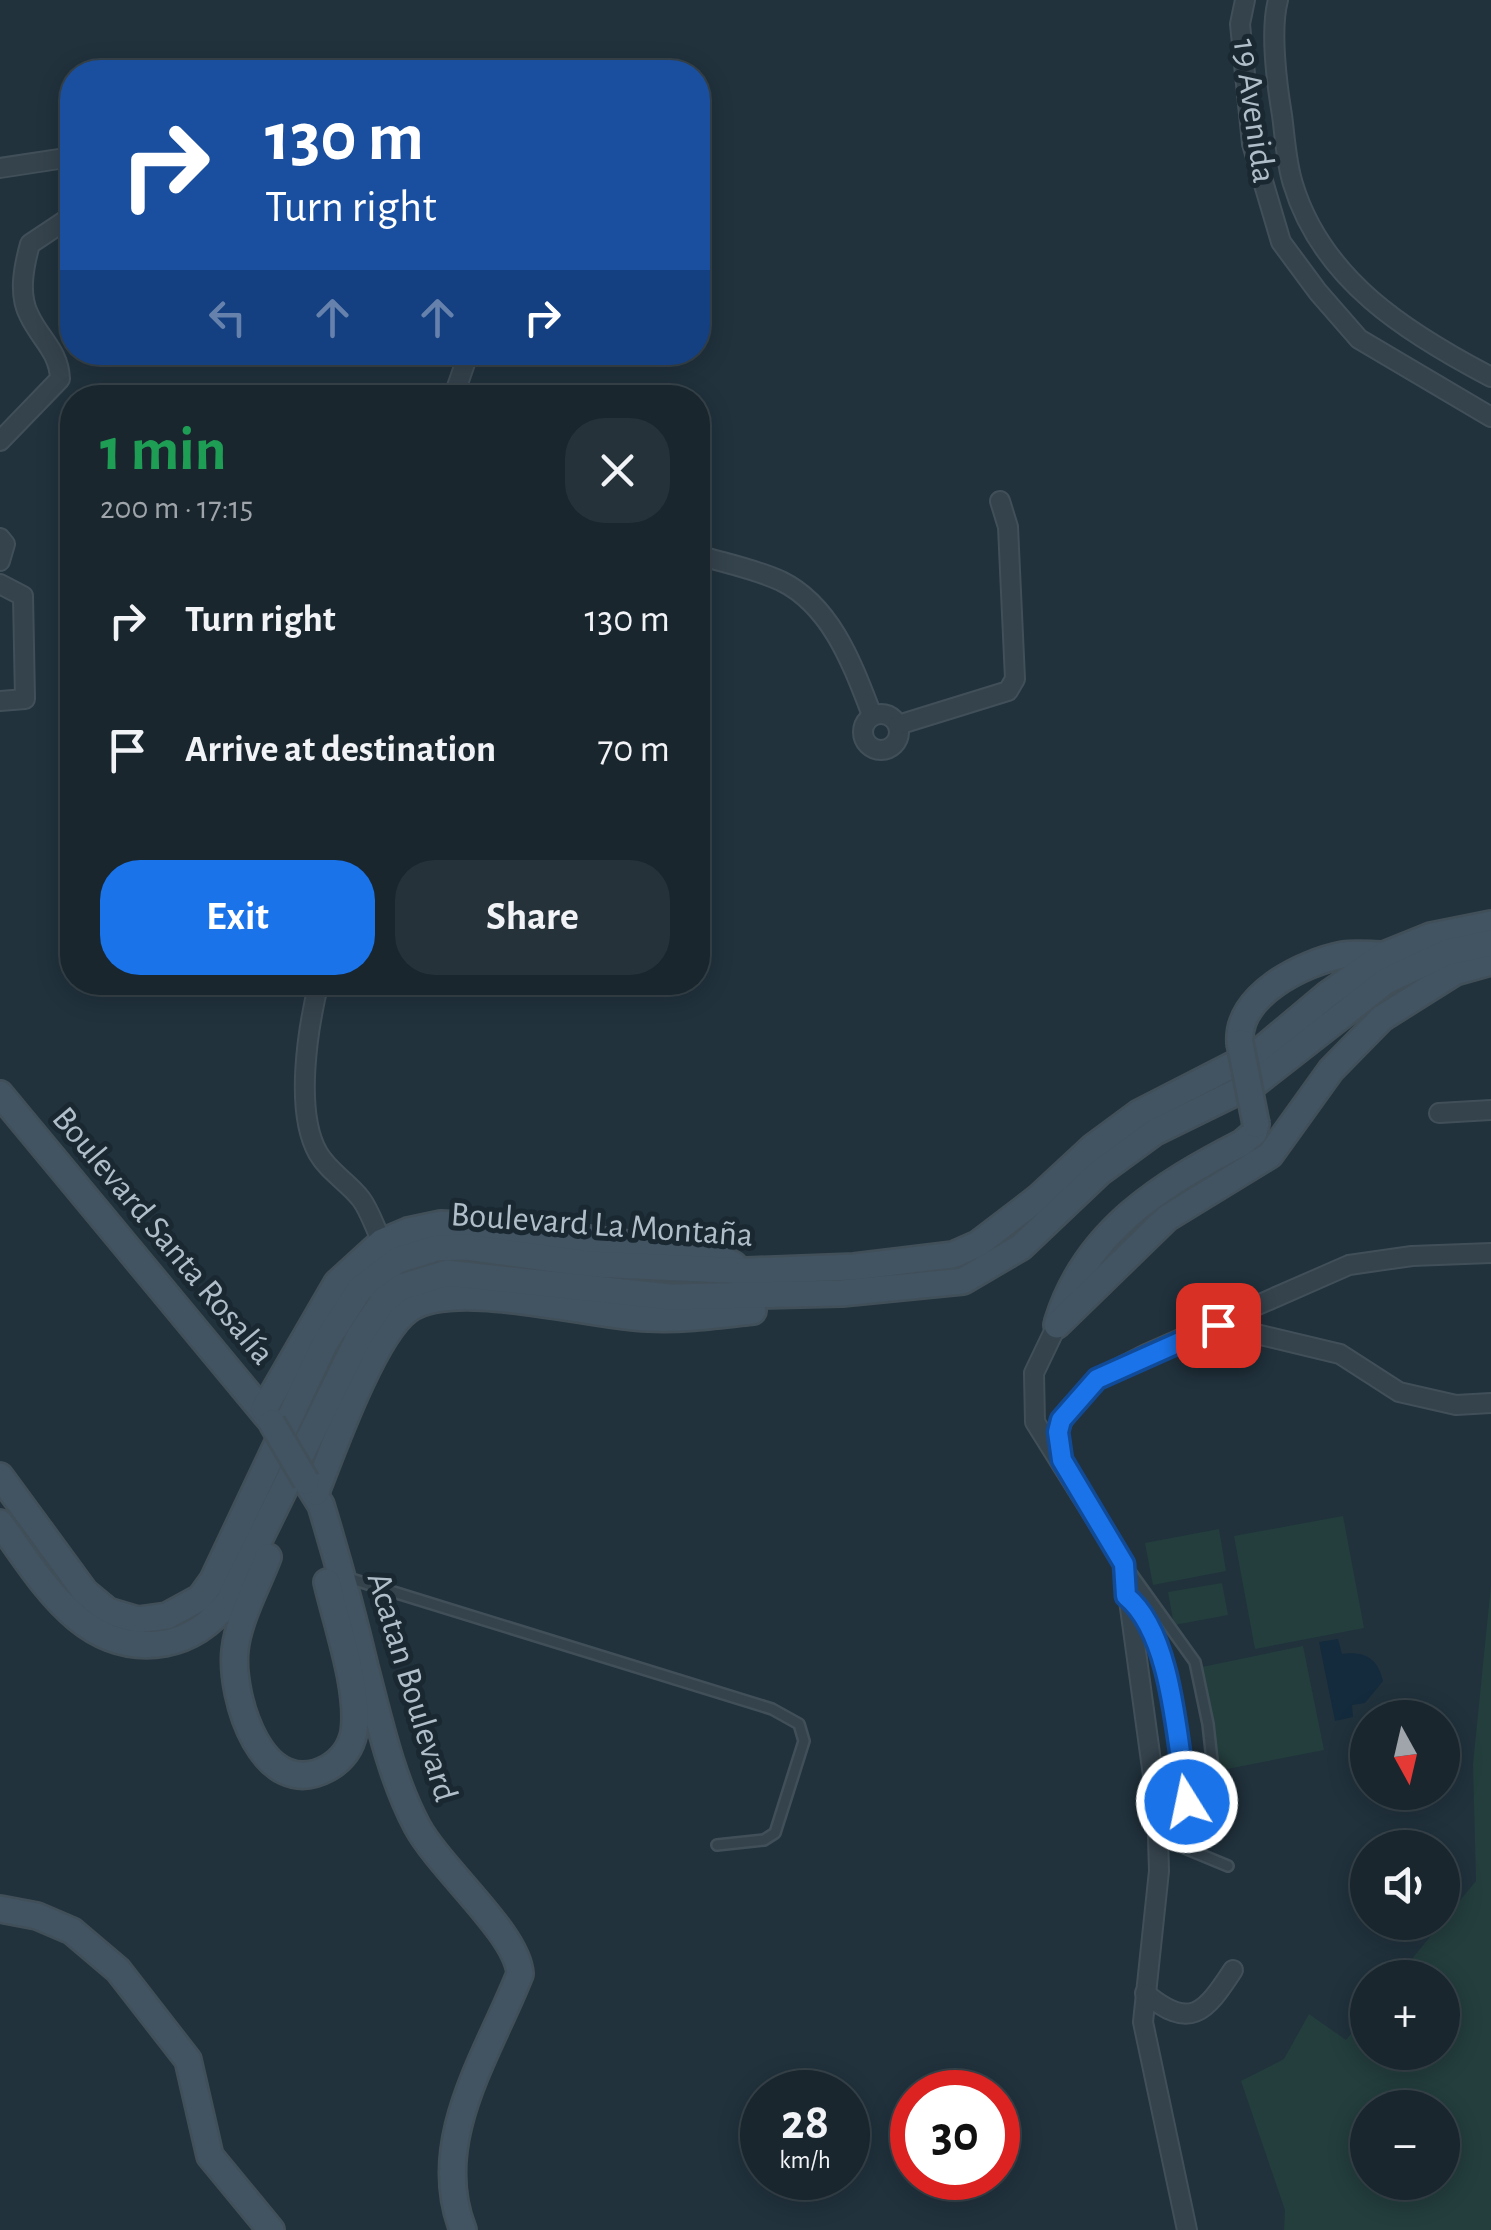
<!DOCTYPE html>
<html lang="en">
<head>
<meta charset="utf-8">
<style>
  :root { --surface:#19262e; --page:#26323a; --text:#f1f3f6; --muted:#9fa5aa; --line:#37434a; --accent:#1a73e8 }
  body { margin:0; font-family:"Alegreya Sans",sans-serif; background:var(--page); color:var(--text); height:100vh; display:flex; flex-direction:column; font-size:38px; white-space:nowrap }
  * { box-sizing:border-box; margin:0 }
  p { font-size:32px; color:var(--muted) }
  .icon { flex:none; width:55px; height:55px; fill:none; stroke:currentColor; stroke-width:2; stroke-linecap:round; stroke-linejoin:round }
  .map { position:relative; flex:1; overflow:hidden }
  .details { position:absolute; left:60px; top:385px; width:650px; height:610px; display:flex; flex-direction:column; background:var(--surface); border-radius:40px; box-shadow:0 5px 25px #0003,0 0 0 2px var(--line) }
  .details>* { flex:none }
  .banner { position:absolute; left:60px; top:60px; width:650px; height:305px; border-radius:40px; box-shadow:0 5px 25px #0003,0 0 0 2px var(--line); background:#1a4fa0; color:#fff; overflow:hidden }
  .needle { width:65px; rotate:172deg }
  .fabs { position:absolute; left:1350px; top:1700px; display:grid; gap:20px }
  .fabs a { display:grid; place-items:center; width:110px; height:110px; border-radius:50%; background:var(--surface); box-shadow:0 5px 25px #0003,0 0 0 2px var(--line); font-size:50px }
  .speed { position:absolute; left:740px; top:2070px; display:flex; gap:20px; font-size:50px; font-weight:700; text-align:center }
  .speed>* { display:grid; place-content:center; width:130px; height:130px; border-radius:50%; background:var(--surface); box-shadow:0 5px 25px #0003,0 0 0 2px var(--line); line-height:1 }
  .speed small { font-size:25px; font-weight:400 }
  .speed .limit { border:15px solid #d22; background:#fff; color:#111 }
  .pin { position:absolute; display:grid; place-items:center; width:85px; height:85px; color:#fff; margin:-42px; border-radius:20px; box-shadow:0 5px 15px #0006 }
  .me { position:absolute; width:110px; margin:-55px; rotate:350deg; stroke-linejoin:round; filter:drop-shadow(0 0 8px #0008) }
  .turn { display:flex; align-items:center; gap:35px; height:210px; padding:0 40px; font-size:45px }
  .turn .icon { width:130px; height:130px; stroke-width:2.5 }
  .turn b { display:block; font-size:70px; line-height:85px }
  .lanes { display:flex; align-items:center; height:95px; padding:0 40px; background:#0003; justify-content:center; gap:50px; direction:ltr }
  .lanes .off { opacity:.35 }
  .round { display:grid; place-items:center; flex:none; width:105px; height:105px; border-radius:40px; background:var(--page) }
  .summary { display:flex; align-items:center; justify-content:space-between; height:170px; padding:0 40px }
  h1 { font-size:60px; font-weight:700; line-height:75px; color:#1e9e55 }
  .button { display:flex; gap:20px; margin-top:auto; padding:20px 40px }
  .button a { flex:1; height:115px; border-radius:40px; background:var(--accent); color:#fff; font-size:40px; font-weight:700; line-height:115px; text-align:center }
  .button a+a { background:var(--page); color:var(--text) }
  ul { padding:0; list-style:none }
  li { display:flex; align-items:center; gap:30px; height:130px; padding:0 40px }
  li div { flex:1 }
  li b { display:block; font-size:38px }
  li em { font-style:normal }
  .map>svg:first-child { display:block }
</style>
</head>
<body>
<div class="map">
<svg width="1491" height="2230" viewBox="0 0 1491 2230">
  <rect width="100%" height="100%" fill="#21323d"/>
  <g fill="#233e3d" fill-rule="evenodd">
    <path d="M 1343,1516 L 1364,1628 L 1255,1649 L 1234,1536 Z"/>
    <path d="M 1219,1529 L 1226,1571 L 1153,1585 L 1145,1543 Z"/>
    <path d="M 1222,1583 L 1228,1615 L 1174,1625 L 1168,1592 Z"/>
    <path d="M 1491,1585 L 1491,2230 L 1284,2230 L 1285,2210 L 1241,2081 L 1284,2059 L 1309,2014 L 1346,2040 L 1367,2014 L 1368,2052 L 1442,2052 L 1442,1978 L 1397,1977 L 1476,1881 L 1473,1764 ZM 1368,2108 L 1442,2108 L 1442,2182 L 1368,2182 Z"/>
    <path d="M 1303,1646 L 1324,1750 L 1217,1771 L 1197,1668 Z"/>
  </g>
  <path fill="#132b3c" d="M 1338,1639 L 1342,1654 C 1364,1651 1378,1658 1383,1681 L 1365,1703 L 1352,1705 L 1353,1717 L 1335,1721 L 1319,1642 Z"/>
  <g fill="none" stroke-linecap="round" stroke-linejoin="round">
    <g stroke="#414f59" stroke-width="14">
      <g id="lane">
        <path d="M 1129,1570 L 1195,1662 L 1208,1724 L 1216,1796 L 1205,1805 L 1192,1806 L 1187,1802"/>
        <path d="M 345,1577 L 772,1709 L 799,1724 L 804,1741 L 775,1833 L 764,1840 L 717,1845"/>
        <path d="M 1158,1837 L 1228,1866"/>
      </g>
    </g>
    <g stroke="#414f59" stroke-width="22">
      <g id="street">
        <path d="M 1245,0 L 1240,24 L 1252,144 L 1281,242 L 1318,292 L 1359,339 L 1491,417"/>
        <path d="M 1278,0 C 1270,30 1277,85 1282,115 C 1285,137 1286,162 1293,184 C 1322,280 1407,333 1491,377"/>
        <path d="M 0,168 L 72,157"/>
        <path d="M 453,398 L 469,352"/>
        <path d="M 0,441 L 60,379 C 59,351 40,339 29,315 C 18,294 24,266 30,244 L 72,216"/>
        <path d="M 0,538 L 5,544 L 0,561"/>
        <path d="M 698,555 C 724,563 755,569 781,581 C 832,606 853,666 872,715"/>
        <path d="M 0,584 L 23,596 L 25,699 L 0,701"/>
        <circle cx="881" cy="732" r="18"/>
        <path d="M 898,725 L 1008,691 L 1015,679 L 1008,527 L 1000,501"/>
        <path d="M 319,982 C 308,1027 294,1111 318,1153 C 328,1171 349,1183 361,1199 C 370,1211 375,1228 382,1242"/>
        <path d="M 1439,1113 L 1491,1110"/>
        <path d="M 1057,1325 L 1034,1373 L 1035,1422 L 1124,1564 L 1157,1805 L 1159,1871 L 1143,2022 L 1187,2230"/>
        <path d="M 1219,1325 L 1340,1354 L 1399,1392 L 1456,1405 L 1491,1403"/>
        <path d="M 1061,1454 L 1058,1432 L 1067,1411 L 1097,1379 L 1146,1354 L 1349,1265 L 1412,1256 L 1491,1253"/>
        <path d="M 1126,1596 C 1173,1633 1177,1745 1187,1802 L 1176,1809 L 1157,1805"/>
        <path d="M 1145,1993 C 1190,2031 1205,2013 1233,1970"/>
      </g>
    </g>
    <g stroke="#414f59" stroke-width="30">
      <g id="secondary">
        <path d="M 1240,1043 C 1236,996 1302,963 1343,955 C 1356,953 1371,955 1384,955"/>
        <path d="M 0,1094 L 271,1421"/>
        <path d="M 1058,1321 C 1086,1231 1162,1184 1242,1143 L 1254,1133 L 1256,1124"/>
        <path d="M 1057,1325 L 1167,1218 L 1270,1155 L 1331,1070 L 1382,1018 L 1455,972 L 1491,962"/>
        <path d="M 264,1409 L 337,1283 L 382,1242 L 408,1231 L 441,1224 L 493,1227 L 715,1255 L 734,1265"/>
        <path d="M 0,1476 L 85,1592 L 108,1611 L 138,1620 L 167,1616 L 200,1598 L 213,1580 L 325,1343 L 360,1289 L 398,1260 L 437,1248 L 466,1247 L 589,1264 L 747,1271 L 854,1267 L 953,1255 L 978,1244 L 1038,1198 L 1093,1147 L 1139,1113 L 1260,1051 L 1328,994 L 1384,955 L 1431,936 L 1491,924"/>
        <path d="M 306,1481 L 321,1505 C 337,1558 352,1612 365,1667 C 379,1720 391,1777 417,1826 C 441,1870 518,1934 520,1974 C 488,2055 428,2141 463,2230"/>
        <path d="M 316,1492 C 333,1449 373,1336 408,1310 C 453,1277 589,1316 647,1318 C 682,1320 718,1315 753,1311"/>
        <path d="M 0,1523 C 41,1579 83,1657 165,1643 C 192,1638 213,1622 229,1601 L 359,1337 L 383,1301 L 401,1287 L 447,1273 L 671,1297 L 842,1293 L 963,1281 L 1021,1247 L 1099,1173 L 1155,1132 L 1257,1082 L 1386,981 L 1448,952 L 1491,943"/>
        <path d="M 268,1557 C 257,1586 238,1620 235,1650 C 230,1698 263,1804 328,1768 C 342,1760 351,1748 354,1732 C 360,1690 337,1625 327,1582"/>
        <path d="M 0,1909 L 37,1916 L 72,1931 L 118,1970 L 188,2060 L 210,2156 L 271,2230"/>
      </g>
    </g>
    <use href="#lane" stroke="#35434d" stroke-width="9"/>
    <use href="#street" stroke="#35434d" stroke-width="18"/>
    <use href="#secondary" stroke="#425361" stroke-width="25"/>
    <g stroke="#414f59" stroke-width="30" stroke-linecap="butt">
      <g id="secondary-bridge">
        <path d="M 1240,1043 L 1256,1124"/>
        <path d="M 272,1423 L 306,1481"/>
      </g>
    </g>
    <use href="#secondary-bridge" stroke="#425361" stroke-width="25"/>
  </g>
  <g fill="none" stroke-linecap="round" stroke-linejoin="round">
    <g stroke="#114b97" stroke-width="25">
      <path id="route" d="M 1187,1802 C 1177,1744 1173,1634 1126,1596 L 1124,1564 L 1062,1460 L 1058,1432 L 1061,1420 L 1097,1379 L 1218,1325"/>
    </g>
    <use href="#route" stroke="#1a73e8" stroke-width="18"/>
  </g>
  <g text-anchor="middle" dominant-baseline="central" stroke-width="10" stroke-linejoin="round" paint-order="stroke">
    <g font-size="35" fill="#b0bec9" stroke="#1a2832">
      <text transform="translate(1254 111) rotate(82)">19 Avenida</text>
      <text transform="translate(602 1225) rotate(4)">Boulevard La Montaña</text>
      <text transform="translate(163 1236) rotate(50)">Boulevard Santa Rosalía</text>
      <text transform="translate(412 1687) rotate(73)">Acatan Boulevard</text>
    </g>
  </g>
</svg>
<div class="fabs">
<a><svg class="needle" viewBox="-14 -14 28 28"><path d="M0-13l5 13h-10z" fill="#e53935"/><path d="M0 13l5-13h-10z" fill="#9fa5aa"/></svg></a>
<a><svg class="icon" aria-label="sound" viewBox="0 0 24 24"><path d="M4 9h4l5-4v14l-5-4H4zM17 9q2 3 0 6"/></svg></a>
<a>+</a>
<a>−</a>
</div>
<div class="speed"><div>28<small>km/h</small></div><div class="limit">30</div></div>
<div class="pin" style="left:1218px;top:1325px;background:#d93025"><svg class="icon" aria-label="arrive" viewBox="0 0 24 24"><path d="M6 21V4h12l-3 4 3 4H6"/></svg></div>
<svg class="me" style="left:1187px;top:1802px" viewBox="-20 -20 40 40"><circle r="17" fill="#1a73e8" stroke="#fff" stroke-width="3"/><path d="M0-11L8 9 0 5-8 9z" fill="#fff"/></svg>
<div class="banner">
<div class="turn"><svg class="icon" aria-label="right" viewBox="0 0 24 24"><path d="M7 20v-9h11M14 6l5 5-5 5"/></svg><div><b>130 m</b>Turn right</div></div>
<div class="lanes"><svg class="icon off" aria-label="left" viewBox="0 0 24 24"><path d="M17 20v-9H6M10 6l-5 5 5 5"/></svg><svg class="icon off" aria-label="ahead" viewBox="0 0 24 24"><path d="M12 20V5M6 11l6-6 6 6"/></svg><svg class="icon off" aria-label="ahead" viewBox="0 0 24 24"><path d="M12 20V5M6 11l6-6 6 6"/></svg><svg class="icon" aria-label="right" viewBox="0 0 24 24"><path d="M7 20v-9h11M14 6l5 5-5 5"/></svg></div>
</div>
<section class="details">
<div class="summary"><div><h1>1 min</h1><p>200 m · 17:15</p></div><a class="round"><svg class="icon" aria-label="close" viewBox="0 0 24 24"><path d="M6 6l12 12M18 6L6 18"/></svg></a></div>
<ul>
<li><svg class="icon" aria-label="right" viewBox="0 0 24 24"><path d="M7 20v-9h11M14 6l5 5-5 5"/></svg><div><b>Turn right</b></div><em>130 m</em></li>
<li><svg class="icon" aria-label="arrive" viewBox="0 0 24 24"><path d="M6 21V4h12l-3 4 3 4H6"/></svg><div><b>Arrive at destination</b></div><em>70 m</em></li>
</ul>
<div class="button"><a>Exit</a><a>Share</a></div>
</section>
</div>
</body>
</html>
